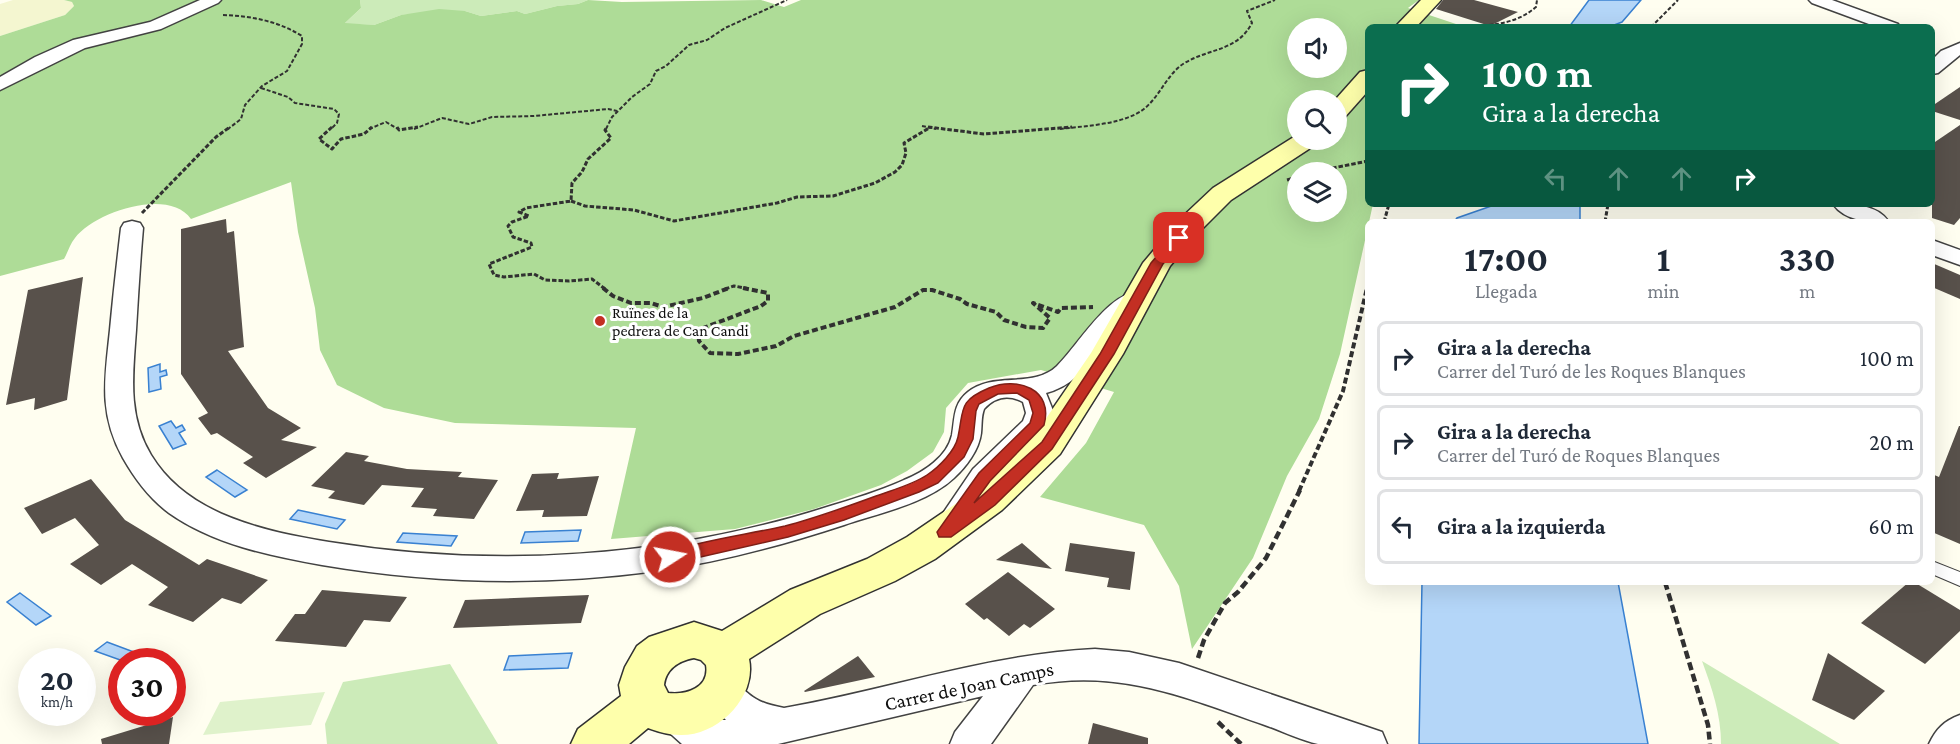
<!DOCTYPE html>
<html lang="es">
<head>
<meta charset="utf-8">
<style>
  :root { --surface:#fff; --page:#f6f6f7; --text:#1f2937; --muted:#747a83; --line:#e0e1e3 }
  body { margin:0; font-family:"Crimson Pro",serif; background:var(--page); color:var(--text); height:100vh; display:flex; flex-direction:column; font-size:22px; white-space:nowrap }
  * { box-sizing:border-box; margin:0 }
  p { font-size:20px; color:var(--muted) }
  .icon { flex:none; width:33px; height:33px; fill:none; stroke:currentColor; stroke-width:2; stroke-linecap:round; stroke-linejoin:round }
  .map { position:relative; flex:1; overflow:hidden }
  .details { position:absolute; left:1365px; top:219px; width:570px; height:366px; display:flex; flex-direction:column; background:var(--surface); border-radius:9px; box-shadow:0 6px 24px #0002 }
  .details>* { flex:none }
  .guide { position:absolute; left:1365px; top:24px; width:570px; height:183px; border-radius:9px; box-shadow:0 6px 24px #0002; background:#0b6e4f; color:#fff; overflow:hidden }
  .buttons { position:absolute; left:1287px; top:18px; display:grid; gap:12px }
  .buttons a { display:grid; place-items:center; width:60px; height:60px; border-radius:50%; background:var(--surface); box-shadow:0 6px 24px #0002; font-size:30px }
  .speed { position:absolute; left:18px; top:648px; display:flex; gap:12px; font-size:30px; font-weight:700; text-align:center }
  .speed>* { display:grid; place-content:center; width:78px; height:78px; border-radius:50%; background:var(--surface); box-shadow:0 6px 24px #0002; line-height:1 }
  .speed small { font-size:15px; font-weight:400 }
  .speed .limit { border:9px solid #d22; background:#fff; color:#111 }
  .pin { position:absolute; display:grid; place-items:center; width:51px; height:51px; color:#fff; margin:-26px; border-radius:12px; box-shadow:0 3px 9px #0006 }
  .me { position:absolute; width:66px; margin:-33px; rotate:79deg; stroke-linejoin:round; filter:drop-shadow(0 0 4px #0008) }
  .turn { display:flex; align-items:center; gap:21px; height:126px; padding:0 18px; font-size:27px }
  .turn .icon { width:78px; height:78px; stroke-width:2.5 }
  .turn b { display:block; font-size:42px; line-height:51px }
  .lanes { display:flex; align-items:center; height:57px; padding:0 18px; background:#0003; justify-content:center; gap:30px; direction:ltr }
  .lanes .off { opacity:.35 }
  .eta { display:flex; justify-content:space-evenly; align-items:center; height:102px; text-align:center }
  .eta b { font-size:36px; font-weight:700; line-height:42px }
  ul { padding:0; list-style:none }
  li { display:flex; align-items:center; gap:18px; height:75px; margin:0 12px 9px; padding:0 6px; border:3px solid var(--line); border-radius:9px }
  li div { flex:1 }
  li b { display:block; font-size:22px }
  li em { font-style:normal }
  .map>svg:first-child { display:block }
</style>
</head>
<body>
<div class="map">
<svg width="1960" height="744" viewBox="0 0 1960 744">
  <rect width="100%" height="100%" fill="#fffef0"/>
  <path fill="#f4f6d0" d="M 13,0 L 64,0 L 72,2 L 74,6 L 65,15 L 0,36 L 0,4 Z"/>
  <g fill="#ccebb9">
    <path d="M 360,0 L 588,0 L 578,4 L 557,6 L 525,14 L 517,11 L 481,16 L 465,11 L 401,15 L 374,25 L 344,24 L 361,8 Z"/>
    <path d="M 1702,661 L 1840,744 L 1721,744 C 1721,715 1712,688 1702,661 Z"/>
    <path d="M 450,664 L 498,744 L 327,744 L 325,724 L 343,682 Z"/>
  </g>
  <path fill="#aedc97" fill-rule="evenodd" d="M 64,0 L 360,0 L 361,8 L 345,23 L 374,25 L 401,15 L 439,9 L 465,11 L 481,16 L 517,11 L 525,14 L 557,6 L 578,4 L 588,0 L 622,2 L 761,0 L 784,7 L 801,0 L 1419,0 L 1408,8 L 1465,27 L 1368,27 L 1368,204 L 1373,204 L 1340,354 L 1319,419 L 1287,476 L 1253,558 L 1192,649 L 1179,586 L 1144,525 L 1040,497 L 1086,443 L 1114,392 L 1041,370 L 968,383 L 946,408 L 944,432 L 933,452 L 907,471 L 881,485 L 814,509 L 735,529 L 611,539 L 636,428 L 455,423 L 384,408 L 337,385 L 320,350 L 315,308 L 298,232 L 291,182 L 191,219 C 169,187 94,212 75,238 C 70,244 68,252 64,259 L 0,276 L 0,36 L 65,15 L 74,6 L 72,2 ZM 1298,28 L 1336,28 L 1336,68 L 1298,68 ZM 1298,100 L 1336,100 L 1336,140 L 1298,140 ZM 1298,172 L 1336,172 L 1336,212 L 1298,212 Z"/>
  <path fill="#dff2cb" d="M 325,692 L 311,725 L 203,735 L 220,702 Z"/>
  <g fill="#b4d6f8" stroke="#3981d1" stroke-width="1.5">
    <path d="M 1589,0 L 1641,0 L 1622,22 L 1609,27 L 1569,27 Z"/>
    <path d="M 1497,204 L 1580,204 L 1580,222 L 1454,222 L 1457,218 Z"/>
    <path d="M 160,364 L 160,372 L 166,370 L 167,375 L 160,377 L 161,389 L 149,392 L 148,368 Z"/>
    <path d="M 171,421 L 176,428 L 182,425 L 185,430 L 179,433 L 186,444 L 173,449 L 159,426 Z"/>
    <path d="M 217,470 L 247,490 L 235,497 L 206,477 Z"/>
    <path d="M 298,510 L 345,520 L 337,529 L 290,519 Z"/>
    <path d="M 581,530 L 578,541 L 521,543 L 525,532 Z"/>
    <path d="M 403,533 L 457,536 L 451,546 L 397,542 Z"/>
    <path d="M 1422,582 L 1618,582 L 1648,744 L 1419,744 Z"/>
    <path d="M 20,593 L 51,616 L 36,625 L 7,602 Z"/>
    <path d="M 107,642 L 150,658 L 147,661 L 123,661 L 95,651 Z"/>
    <path d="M 572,653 L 568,668 L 504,670 L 509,656 Z"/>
  </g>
  <g fill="#58514b">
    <path d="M 1443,0 L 1474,0 L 1518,12 L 1490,26 L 1436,9 Z"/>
    <path d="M 1960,87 L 1960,120 L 1932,111 L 1932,106 Z"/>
    <path d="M 1960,125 L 1960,218 L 1954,225 L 1932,218 L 1932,144 Z"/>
    <path d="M 226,219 L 227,233 L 234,231 L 244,347 L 228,351 L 268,408 L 301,428 L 281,440 L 317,447 L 266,478 L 243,463 L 253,457 L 217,433 L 211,435 L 198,418 L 208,413 L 181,374 L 181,229 Z"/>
    <path d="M 1932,263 L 1960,275 L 1960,299 L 1932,287 Z"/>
    <path d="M 83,277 L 67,400 L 34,410 L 35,398 L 6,405 L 28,290 Z"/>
    <path d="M 1959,426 L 1960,426 L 1960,544 L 1932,532 L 1932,474 L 1939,477 Z"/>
    <path d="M 346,452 L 369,456 L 364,461 L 407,469 L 462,472 L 458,477 L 498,480 L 474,519 L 433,516 L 437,509 L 411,507 L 424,488 L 382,485 L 364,505 L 328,498 L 335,491 L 311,486 Z"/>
    <path d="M 559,473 L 557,479 L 599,476 L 587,516 L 542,517 L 544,510 L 516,511 L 532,474 Z"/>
    <path d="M 91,479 L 125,520 L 199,565 L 207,559 L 268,580 L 241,604 L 222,598 L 193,622 L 148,605 L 168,587 L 132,564 L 101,585 L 70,564 L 99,545 L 75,518 L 42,534 L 24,508 Z"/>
    <path d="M 1022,543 L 1052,569 L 996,560 Z"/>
    <path d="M 1070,543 L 1135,552 L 1130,590 L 1107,587 L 1109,578 L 1065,571 Z"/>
    <path d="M 1008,572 L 1055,609 L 1030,628 L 1024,624 L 1009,636 L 987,618 L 984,620 L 965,604 Z"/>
    <path d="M 1909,582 L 1914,582 L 1960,610 L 1960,631 L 1925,664 L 1861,623 Z"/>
    <path d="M 322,590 L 407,597 L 390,622 L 364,620 L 346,647 L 275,641 L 295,614 L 305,614 Z"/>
    <path d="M 589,595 L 581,623 L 453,628 L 465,600 Z"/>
    <path d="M 1828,653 L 1885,691 L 1854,720 L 1812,700 Z"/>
    <path d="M 858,656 L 875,677 L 805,692 L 804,691 Z"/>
    <path d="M 173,717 L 169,744 L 102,744 L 101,739 Z"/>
    <path d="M 1093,723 L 1148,738 L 1148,744 L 1088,744 Z"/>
  </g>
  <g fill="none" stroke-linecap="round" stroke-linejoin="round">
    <g stroke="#424242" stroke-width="2">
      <path id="lane" d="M 1932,561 L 1960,572 L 1960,586 L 1932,574 Z"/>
    </g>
    <g stroke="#424242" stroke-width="3">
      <g id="street">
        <path d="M 200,0 L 221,0 L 218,3 L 161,29 L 85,48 L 0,90 L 0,77 L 35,57 L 73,40 L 150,22 Z"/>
        <path d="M 1809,0 L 1832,0 L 1898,24 L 1900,27 L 1877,27 L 1812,3 Z"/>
        <path d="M 1960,43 L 1960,55 L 1938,73 L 1932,74 L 1932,60 L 1941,51 Z"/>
        <path d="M 1833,204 C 1852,204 1877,204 1889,222 C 1870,222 1846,222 1833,204 Z"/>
        <path d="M 132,221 L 140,223 L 143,228 C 140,262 138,296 136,330 C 133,374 127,415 151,455 C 188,516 265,531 329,542 C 495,569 667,558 827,507 C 853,499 880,491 904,480 C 924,472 947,457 952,435 C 955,418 953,404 968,392 C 994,371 1033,389 1057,366 C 1079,345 1113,283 1148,292 L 1151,297 C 1143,310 1127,317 1116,328 C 1091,353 1084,383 1046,393 L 1054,413 L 1050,425 L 995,485 L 964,530 L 953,534 L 942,530 L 937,522 L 973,469 L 1023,421 L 1026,413 L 1023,402 C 1008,394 995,397 984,409 C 981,417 982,424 981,433 C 979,450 966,467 954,478 C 926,504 879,513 844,525 C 783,545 720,562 657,571 C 545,586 434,584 322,565 C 270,556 213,544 169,513 C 150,499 135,479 123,458 C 98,413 105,378 110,330 C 113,296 117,262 121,228 L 124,223 Z"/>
        <path d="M 1932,240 L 1960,250 L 1960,265 L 1932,255 Z"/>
        <path d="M 1095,649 L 1129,652 L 1179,663 L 1382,732 L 1387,744 C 1366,744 1339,744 1318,744 C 1299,740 1280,730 1262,724 C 1182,696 1119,669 1033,685 L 991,744 L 950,744 L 955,732 L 983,696 L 778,744 L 682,744 L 663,727 L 657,715 L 663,703 C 689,694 687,708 706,718 C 711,720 721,720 726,720 L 709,703 L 704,692 L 709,681 C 735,672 736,687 756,699 C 764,704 774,706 784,708 C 888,690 989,654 1095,649 Z"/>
        <path d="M 1960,715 L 1960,744 L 1929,744 C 1936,729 1944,721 1960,715 Z"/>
      </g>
    </g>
    <g stroke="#313131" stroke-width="3">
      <g id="secondary">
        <path d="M 1421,0 L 1441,0 L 1416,27 L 1395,27 Z"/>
        <path d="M 1368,70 L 1368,91 L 1344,118 L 1336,120 L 1335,100 L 1360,72 Z"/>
        <path d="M 1297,135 L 1298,140 L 1318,140 L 1315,145 L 1231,200 L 1200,231 L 1170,266 L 1123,354 L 1060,454 L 1002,510 L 935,559 L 895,581 L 820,614 L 749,659 C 757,697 718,736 680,735 C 669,735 659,732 648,728 L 629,744 L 571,744 L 578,729 L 621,696 L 619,685 L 625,667 L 637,646 L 649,637 L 694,622 L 722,631 L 790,590 L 867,559 L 907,537 L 976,490 L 1034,436 L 1091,353 L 1143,263 L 1180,219 L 1213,188 ZM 694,658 L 701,660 L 706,665 C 710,688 686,695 668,693 L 664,685 C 666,669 678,661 694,658 Z"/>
      </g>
    </g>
    <g stroke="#313131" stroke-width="2" stroke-dasharray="4 2" stroke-linecap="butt">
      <path d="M 223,15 C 251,16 278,21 302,36 L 302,44 L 287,71 L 262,86 L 245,105 L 241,119 L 228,129"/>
      <path d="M 1465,27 C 1491,25 1515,25 1536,7 L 1537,0"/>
      <path d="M 1651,27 L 1678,0"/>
      <path d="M 261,88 L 288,97 L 295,103 L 334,109 L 339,114 L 337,123 L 331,129"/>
      <path d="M 922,126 L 936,129"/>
      <path d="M 369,129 L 386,122 L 398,129"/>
      <path d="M 414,129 L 442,118 L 469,124 L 492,117 L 534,116 L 608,109 L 617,111"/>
      <path d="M 606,129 L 612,117 L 632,97 L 650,84 L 656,71 L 666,66 L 689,45 L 707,40 L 725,28 L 787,0"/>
      <path d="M 1060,129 C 1084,126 1114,125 1136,114 C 1158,103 1164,77 1183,64 C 1208,48 1237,52 1252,23 L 1247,11 L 1275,0"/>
    </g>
    <g stroke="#313131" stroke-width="3" stroke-dasharray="4.5 2" stroke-linecap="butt">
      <path d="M 332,127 L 319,139 L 332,149 L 341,139 L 364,134 L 372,127"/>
      <path d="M 397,127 L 399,130 L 418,127"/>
      <path d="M 928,127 L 984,134 L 1072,127"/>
      <path d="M 1313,172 L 1368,161"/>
      <path d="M 1287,180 L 1298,177"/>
      <path d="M 571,201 L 585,206 L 634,210 L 674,221 L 777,203 L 797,197 L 833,196 L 875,183 L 895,172 L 902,165 L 906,153 L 904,143 L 929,128"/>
      <path d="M 142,213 L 216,137 L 230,127"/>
      <path d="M 1384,222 L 1389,204"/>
      <path d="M 1605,222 L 1608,204"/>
      <path d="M 605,289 L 592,279 L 569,281 L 545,280 L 534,274 L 504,277 L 494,275 L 489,264 L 532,247 L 531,243 L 513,237 L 508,226 L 512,222 L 529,216 L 519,212 L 526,208 L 571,201 L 572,183 L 582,172 L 588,159 L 611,138 L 605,130 L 607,127"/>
      <path d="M 725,289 L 734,286 L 750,289"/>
      <path d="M 1367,289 L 1368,285"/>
    </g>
    <g stroke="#313131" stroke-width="4" stroke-dasharray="6 3" stroke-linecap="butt">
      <path d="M 603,288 L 613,296 L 631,303 L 651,303 L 663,307 L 703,298 L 729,288"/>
      <path d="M 743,288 L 768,293 L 768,301 L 761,306 L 698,330 L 699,341 L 710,353 L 738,354 L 776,346 L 794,336 L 895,307 L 923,290 L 932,290 L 960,299 L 967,304 L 996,312 L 1004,320 L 1026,327 L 1043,328 L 1050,318 L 1033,303 L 1058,312 L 1061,308 L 1093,307"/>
      <path d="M 1299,491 L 1343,391 L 1367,288"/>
    </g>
    <g stroke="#313131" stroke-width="4.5" stroke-dasharray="8 4" stroke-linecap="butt">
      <path d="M 1665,582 L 1708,725 L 1710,744"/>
      <path d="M 1198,658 L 1204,640 L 1225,603 L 1238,592 L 1266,558 L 1300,490"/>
      <path d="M 1218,722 L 1241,744"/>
    </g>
    <use href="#lane" fill="#fff" fill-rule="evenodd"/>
    <use href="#street" fill="#fff" fill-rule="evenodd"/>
    <use href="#secondary" fill="#feffab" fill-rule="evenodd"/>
  </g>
  <path fill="#c32f23" stroke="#7f1f17" stroke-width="1.5" d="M 1179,234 L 1185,238 L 1163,264 L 1114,354 L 1052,449 L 995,505 L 951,537 L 939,537 L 937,532 L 979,473 L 1030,423 L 1033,413 L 1029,400 L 1017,393 L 998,394 L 979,404 L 976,411 L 973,439 L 964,457 L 938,483 L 919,492 L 844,520 L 788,537 L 670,564 L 664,562 L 662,557 L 664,553 C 703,540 745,535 785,526 C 816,518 846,507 876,496 C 892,490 912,485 927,475 C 939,467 955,451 958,437 C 964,409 958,401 989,388 C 1017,376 1054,389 1044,425 L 990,481 L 974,503 L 1042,442 L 1100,354 L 1151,263 L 1175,235 Z"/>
  <circle fill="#c32f23" stroke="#fff" stroke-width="2" cx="600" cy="321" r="6"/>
  <g text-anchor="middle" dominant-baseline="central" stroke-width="6" stroke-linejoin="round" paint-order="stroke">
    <g font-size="16" fill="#0f0f0f" stroke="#fff" text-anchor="start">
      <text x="612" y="312">Ruïnes de la<tspan x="612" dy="18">pedrera de Can Candi</tspan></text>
    </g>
    <g font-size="20" fill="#0f0f0f" stroke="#fff">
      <text transform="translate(969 686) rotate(-12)">Carrer de Joan Camps</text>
    </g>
  </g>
</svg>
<div class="buttons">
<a><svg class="icon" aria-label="sound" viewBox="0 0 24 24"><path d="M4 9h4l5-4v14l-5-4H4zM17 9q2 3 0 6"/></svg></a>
<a><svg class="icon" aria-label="search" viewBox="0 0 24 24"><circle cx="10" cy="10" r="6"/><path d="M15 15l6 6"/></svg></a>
<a><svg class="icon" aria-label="layers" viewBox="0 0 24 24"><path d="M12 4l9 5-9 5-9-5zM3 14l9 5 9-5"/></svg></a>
</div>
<div class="speed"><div>20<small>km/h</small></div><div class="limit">30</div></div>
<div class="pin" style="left:1179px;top:238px;background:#d93025"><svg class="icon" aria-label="arrive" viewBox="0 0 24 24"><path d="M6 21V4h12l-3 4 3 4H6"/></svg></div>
<svg class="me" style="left:670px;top:557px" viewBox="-20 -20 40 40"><circle r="17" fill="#c32f23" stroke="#fff" stroke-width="3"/><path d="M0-11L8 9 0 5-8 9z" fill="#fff"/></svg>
<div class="guide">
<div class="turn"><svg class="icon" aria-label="right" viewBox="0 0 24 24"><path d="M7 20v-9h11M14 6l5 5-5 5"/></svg><div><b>100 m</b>Gira a la derecha</div></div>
<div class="lanes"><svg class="icon off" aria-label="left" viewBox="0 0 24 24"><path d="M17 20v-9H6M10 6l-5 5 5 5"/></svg><svg class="icon off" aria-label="ahead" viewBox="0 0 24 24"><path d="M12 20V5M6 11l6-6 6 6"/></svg><svg class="icon off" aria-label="ahead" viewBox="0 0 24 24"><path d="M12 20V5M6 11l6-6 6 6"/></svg><svg class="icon" aria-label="right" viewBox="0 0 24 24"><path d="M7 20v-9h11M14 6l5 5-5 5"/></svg></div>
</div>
<section class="details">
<div class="eta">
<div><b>17:00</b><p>Llegada</p></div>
<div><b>1</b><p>min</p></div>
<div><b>330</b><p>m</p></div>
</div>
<ul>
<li><svg class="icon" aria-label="right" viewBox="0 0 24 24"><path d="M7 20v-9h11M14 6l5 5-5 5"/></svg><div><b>Gira a la derecha</b><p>Carrer del Turó de les Roques Blanques</p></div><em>100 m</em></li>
<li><svg class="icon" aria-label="right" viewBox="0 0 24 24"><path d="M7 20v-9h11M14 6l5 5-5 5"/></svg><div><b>Gira a la derecha</b><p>Carrer del Turó de Roques Blanques</p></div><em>20 m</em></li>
<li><svg class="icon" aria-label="left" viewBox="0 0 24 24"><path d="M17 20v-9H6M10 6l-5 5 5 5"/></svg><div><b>Gira a la izquierda</b></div><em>60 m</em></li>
</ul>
</section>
</div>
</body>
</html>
